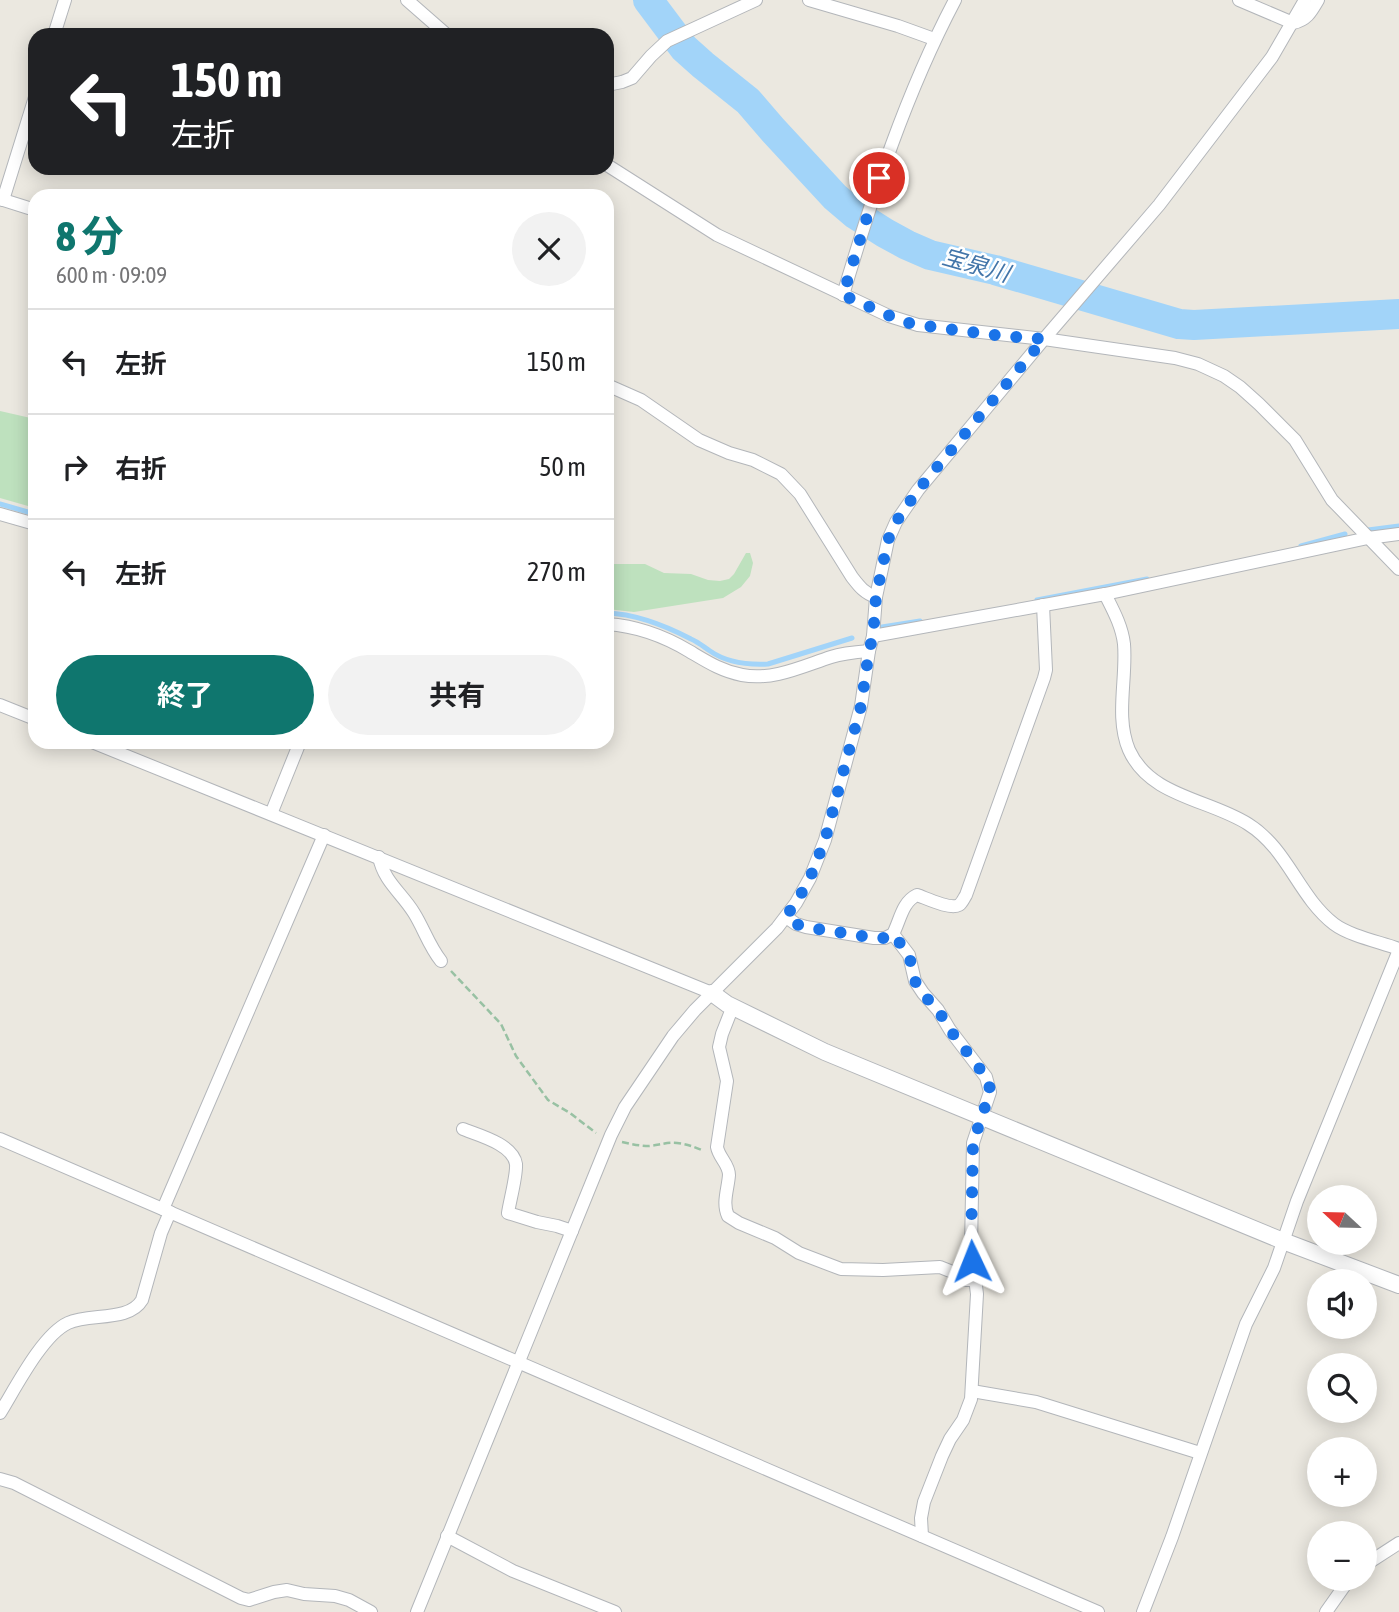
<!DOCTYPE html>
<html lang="ja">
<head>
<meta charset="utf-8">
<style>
  :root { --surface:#fff; --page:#f2f2f2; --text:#202124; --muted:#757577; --line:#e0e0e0; --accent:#0f766e }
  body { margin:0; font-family:"Asap Condensed","Noto Sans JP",sans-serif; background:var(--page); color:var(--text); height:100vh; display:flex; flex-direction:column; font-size:26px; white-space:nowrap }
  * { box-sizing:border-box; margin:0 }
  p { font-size:23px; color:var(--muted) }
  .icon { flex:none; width:38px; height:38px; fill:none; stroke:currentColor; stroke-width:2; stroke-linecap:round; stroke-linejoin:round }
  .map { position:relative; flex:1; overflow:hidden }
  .panel { position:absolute; left:28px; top:189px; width:586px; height:560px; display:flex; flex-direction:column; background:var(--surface); border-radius:21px; box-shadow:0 4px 18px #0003 }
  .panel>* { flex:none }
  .guide { position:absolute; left:28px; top:28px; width:586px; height:147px; border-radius:21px; box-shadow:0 4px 18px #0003; background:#202124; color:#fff; overflow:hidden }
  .needle { width:46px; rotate:292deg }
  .fabs { position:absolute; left:1307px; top:1185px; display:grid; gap:14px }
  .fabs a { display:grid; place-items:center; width:70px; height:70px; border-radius:50%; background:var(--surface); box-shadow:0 4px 18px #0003; font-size:35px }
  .pin { position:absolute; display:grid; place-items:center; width:60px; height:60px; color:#fff; margin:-30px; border:4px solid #fff; border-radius:50%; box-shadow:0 2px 7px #0007 }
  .me { position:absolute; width:77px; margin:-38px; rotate:358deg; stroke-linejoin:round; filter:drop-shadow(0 0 5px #0008) }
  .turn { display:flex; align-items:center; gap:24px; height:147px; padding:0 28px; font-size:32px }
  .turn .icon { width:91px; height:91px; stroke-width:2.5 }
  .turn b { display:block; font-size:49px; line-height:60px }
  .round { display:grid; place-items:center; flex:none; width:74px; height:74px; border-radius:37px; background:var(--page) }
  .head { display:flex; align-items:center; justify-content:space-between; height:119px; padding:0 28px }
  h1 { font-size:42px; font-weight:700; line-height:52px; color:var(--accent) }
  .cta { display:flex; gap:14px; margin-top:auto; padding:14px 28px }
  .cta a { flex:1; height:80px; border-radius:42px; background:var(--accent); color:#fff; font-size:28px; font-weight:700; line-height:80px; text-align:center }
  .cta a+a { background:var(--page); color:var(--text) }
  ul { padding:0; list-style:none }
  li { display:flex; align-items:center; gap:21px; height:105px; padding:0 28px; border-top:2px solid var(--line) }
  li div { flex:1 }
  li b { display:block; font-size:26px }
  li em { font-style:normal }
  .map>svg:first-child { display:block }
</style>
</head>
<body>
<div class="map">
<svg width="1399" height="1612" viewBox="0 0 1399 1612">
  <rect width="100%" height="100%" fill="#ebe8e0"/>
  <g fill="#bee1be">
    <path d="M 0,411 L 35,419 L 35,508 L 0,498 Z"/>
    <path d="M 746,553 L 750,553 L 753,563 L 750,576 L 741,587 L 723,598 L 634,612 L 607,609 L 607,564 L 645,564 L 664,573 L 691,574 L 708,580 L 720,581 L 729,579 L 734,574 Z"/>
  </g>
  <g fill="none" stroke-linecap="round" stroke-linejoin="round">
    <g stroke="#a2d4f9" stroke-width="5">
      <path d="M 0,504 L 35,514"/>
      <path d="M 1368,530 L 1399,526"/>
      <path d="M 1301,546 L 1345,534"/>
      <path d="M 1037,600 L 1147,579"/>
      <path d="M 607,613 C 636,614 666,626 691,639 C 698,642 704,647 710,651 C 727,663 748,665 768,664 L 852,638"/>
      <path d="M 882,627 L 920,621"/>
    </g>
    <path stroke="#a2d4f9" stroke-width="30" d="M 648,0 L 684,48 L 703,65 L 748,101 L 773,130 L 835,197 L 855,214 L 885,233 L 907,245 L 930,255 L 995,270 L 1179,324 L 1194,325 L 1399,314"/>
    <g stroke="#b3b6ba" stroke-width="14">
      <g id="minor">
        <path d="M 407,0 L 447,35"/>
        <path d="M 809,0 L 898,26 L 934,39"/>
        <path d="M 1239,0 L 1293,23 C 1307,20 1311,12 1318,0"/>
        <path d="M 54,35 L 65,0"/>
        <path d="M 607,85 L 622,82 L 632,78 L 651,56 L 667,41 L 756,0"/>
        <path d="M 607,165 L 717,235 L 889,316 L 918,325 L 1044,339 L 1175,358 L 1198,364 L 1224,376 L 1240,387 L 1259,404 L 1295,440 L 1332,500 L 1399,569"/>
        <path d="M 0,199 L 35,210"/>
        <path d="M 3,200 L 35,97"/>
        <path d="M 843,295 C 873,194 906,93 955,0"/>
        <path d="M 607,385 L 641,400 L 699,440 L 729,453 L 753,460 L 781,474 L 800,494 L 852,577 C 859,586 864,593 876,597"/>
        <path d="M 0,514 L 35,524"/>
        <path d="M 1105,594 C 1113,610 1122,626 1124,644 C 1127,679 1115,717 1129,750 C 1150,797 1209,799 1248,824 C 1288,849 1298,896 1334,924 C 1350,936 1380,942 1399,949"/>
        <path d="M 607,624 C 636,626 664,636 689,651 C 706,661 721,671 742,675 C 773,681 803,666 831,657 C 843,653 856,652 869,651"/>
        <path d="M 873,636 L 1105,594 L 1368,538 L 1399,534"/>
        <path d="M 0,705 L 35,719"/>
        <path d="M 92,742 L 712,993"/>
        <path d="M 271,814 L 300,742"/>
        <path d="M 379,857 C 384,882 402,893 414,913 C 424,929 429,946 441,961"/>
        <path d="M 786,917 L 796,924 L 806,927 L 874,938 L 885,938 L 893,934 C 900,921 902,902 917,895 C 926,898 950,910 959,905 C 962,903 964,898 966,895 L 1044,678 L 1046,670 L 1043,605"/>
        <path d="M 893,934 L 909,955 L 915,981 L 923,993 L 938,1010 L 950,1030 L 986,1077 L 990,1092 L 973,1143 L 971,1246 L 977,1294 L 971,1399 L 963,1420 L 950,1439 L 942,1456 L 924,1502 L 921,1518 L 922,1536"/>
        <path d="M 733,1006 L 722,1034 L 719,1047 L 727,1081 L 717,1147 C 719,1158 729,1164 729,1175 C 728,1189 722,1203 728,1216 L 739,1223 L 775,1238 L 799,1253 L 841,1269 L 883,1270 L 940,1267 L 955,1273 L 966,1280 L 975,1280"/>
        <path d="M 463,1129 C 478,1135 513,1144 516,1164 C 517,1175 510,1200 508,1213 L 537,1222 L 557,1226 L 572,1231"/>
        <path d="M 0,1139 L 1098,1612"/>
        <path d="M 163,1209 L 324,835"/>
        <path d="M 972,1391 L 1036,1402 L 1200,1453"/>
        <path d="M 0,1413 C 15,1389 42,1335 68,1323 C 90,1313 129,1322 142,1300 L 161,1233 L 170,1212"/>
        <path d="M 0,1479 L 14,1483 L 241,1598 L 249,1600 L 274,1592 L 287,1590 L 304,1594 L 335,1596 L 349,1600 L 371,1612"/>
        <path d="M 447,1536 L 513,1571 L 615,1612"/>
        <path d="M 1365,1565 L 1399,1543"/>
        <path d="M 417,1612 L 611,1135 L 625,1107 L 673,1036 L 695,1010 L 777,928 L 796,903 L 810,878 L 825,840 L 861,706 L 869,651 L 873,636 L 876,597 L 888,540 L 896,522 L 918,490 L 1044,339 L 1159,205 L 1272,57 L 1305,0"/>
        <path d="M 1143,1612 L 1172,1537 L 1246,1324 L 1274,1268 L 1297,1201 L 1399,950"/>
        <path d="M 1326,1612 L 1350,1578"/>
      </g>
    </g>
    <g stroke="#b3b6ba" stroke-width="18">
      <path id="tertiary" d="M 712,993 L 727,1004 L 825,1052 L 1283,1241 L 1399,1285"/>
    </g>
    <g stroke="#98c1a3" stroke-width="2.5" stroke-dasharray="7 3.5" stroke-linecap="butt">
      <path d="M 451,971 L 501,1024 L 516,1056 L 548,1100 L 570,1113 L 596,1133"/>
      <path d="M 622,1142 C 631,1144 640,1146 649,1146 C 659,1145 667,1142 677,1143 C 687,1144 695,1147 704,1151"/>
    </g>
    <use href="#minor" stroke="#fff" stroke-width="12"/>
    <use href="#tertiary" stroke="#fff" stroke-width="16"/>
  </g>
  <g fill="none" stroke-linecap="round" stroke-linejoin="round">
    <path stroke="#1a73e8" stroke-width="12" stroke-dasharray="0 21.6" d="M 879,178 L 843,295 L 904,322 L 918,325 L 1003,336 L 1044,339 L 918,490 L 896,522 L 888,540 L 876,597 L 873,636 L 869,651 L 861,706 L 825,840 L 810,878 L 796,903 L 786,916 L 796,924 L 806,927 L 874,938 L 885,938 L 893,934 L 909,955 L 915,981 L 922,993 L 938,1010 L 950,1030 L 986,1077 L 989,1083 L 990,1092 L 973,1143 L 971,1246 L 972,1261"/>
  </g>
  <g text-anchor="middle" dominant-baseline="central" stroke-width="5" stroke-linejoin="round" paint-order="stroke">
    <g font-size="23" font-style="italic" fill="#4275a9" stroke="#fff">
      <text transform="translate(976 265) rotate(16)">宝泉川</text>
    </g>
  </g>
</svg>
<div class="fabs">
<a><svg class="needle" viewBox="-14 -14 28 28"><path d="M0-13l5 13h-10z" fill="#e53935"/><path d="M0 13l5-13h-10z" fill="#757577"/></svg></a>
<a><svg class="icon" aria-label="sound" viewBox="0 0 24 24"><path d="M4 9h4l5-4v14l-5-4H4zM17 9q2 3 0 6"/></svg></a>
<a><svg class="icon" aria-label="search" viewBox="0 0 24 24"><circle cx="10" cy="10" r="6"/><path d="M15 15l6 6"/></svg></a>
<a>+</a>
<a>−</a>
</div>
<div class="pin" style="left:879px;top:178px;background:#d93025"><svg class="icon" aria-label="arrive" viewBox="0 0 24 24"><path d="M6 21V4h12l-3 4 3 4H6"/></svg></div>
<svg class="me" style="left:972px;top:1261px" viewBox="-20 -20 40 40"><path d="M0-17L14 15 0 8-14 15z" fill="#1a73e8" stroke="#fff" stroke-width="4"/></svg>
<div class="guide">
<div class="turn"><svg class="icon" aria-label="left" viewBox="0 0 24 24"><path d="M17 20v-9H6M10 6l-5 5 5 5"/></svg><div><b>150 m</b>左折</div></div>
</div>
<section class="panel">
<div class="head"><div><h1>8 分</h1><p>600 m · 09:09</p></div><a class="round"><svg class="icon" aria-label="close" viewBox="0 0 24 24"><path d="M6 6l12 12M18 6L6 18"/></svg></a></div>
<ul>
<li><svg class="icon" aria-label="left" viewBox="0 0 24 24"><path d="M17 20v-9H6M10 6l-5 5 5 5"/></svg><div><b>左折</b></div><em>150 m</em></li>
<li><svg class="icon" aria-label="right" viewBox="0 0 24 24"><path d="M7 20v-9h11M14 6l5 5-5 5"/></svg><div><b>右折</b></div><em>50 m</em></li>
<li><svg class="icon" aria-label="left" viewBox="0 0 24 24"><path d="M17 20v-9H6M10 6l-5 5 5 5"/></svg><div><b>左折</b></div><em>270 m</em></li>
</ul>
<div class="cta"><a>終了</a><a>共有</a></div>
</section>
</div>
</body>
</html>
